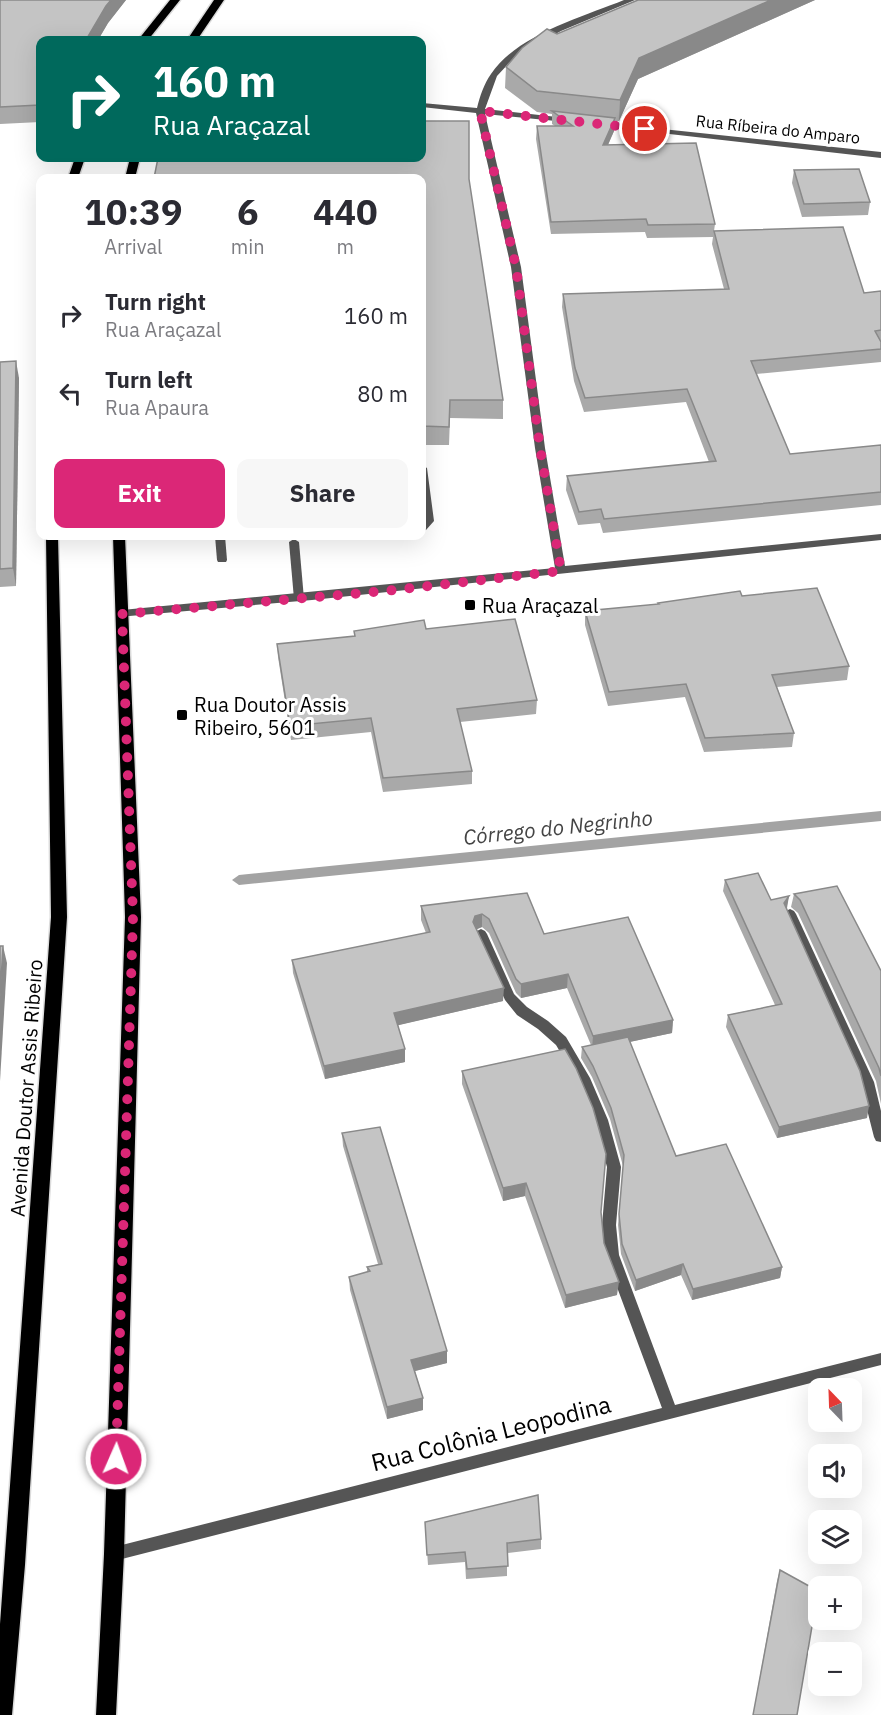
<!DOCTYPE html>
<html lang="en">
<head>
<meta charset="utf-8">
<style>
  :root { --surface:#fff; --page:#f7f7f7; --text:#2b2b33; --muted:#7c7c81; --accent:#db2777 }
  body { margin:0; font-family:"IBM Plex Sans",sans-serif; background:var(--page); color:var(--text); height:100vh; display:flex; flex-direction:column; font-size:22px; white-space:nowrap }
  * { box-sizing:border-box; margin:0 }
  p { font-size:20px; color:var(--muted) }
  .icon { flex:none; width:33px; height:33px; fill:none; stroke:currentColor; stroke-width:2; stroke-linecap:round; stroke-linejoin:round }
  .map { position:relative; flex:1; overflow:hidden }
  .panel { position:absolute; left:36px; top:174px; width:390px; height:366px; display:flex; flex-direction:column; background:var(--surface); border-radius:12px; box-shadow:0 6px 24px #0002 }
  .panel>* { flex:none }
  .top-card { position:absolute; left:36px; top:36px; width:390px; height:126px; border-radius:12px; box-shadow:0 6px 24px #0002; background:#00695c; color:#fff; overflow:hidden }
  .needle { width:39px; rotate:337deg }
  .tools { position:absolute; left:808px; top:1378px; display:grid; gap:12px }
  .tools a { display:grid; place-items:center; width:54px; height:54px; border-radius:12px; background:var(--surface); box-shadow:0 6px 24px #0002; font-size:30px }
  .pin { position:absolute; display:grid; place-items:center; width:51px; height:51px; color:#fff; margin:-26px; border:3px solid #fff; border-radius:50%; box-shadow:0 2px 6px #0007 }
  .me { position:absolute; width:66px; margin:-33px; rotate:2deg; stroke-linejoin:round; filter:drop-shadow(0 0 4px #0008) }
  .turn { display:flex; align-items:center; gap:21px; height:126px; padding:0 18px; font-size:27px }
  .turn .icon { width:78px; height:78px; stroke-width:2.5 }
  .turn b { display:block; font-size:42px; line-height:51px }
  .eta { display:flex; justify-content:space-evenly; align-items:center; height:102px; text-align:center }
  .eta b { font-size:36px; font-weight:700; line-height:42px }
  .cta { display:flex; gap:12px; margin-top:auto; padding:12px 18px }
  .cta a { flex:1; height:69px; border-radius:12px; background:var(--accent); color:#fff; font-size:24px; font-weight:700; line-height:69px; text-align:center }
  .cta a+a { background:var(--page); color:var(--text) }
  ul { padding:0; list-style:none }
  li { display:flex; align-items:center; gap:18px; height:78px; padding:0 18px }
  li div { flex:1 }
  li b { display:block; font-size:22px }
  li em { font-style:normal }
  .map>svg:first-child { display:block }
</style>
</head>
<body>
<div class="map">
<svg width="881" height="1715" viewBox="0 0 881 1715">
  <rect width="100%" height="100%" fill="#fff"/>
  <g fill="none" stroke-linecap="round" stroke-linejoin="round">
    <path fill="#a3a3a3" fill-rule="evenodd" d="M 881,811 L 881,821 L 239,885 L 232,880 L 239,875 Z"/>
    <g stroke="#dbdbdb" stroke-width="3">
      <g id="primary">
        <path d="M 170,0 L 180,0 L 148,40 L 138,40 Z"/>
        <path d="M 214,0 L 224,0 L 197,40 L 187,40 Z"/>
        <path d="M 75,158 L 85,158 L 78,178 L 68,178 Z"/>
        <path d="M 130,158 L 140,158 L 135,178 L 125,178 Z"/>
        <path d="M 46,536 L 58,536 L 67,917 L 25,1565 L 12,1715 L 0,1715 L 0,1624 L 51,917 Z"/>
        <path d="M 113,536 L 125,536 L 141,917 L 124,1554 L 116,1715 L 96,1715 L 104,1554 L 125,917 Z"/>
      </g>
    </g>
    <g fill="#555" fill-rule="evenodd">
      <path d="M 422,465 L 427,468 L 434,521 L 426,530 L 422,531 L 422,523 L 424,520 L 422,503 Z"/>
      <path d="M 215,536 L 225,536 L 227,560 L 226,562 L 218,562 L 217,560 Z"/>
      <path d="M 361,536 L 379,536 C 376,541 364,541 361,536 Z"/>
      <path d="M 294,539 L 299,542 L 304,599 L 299,602 L 294,599 L 289,542 Z"/>
    </g>
    <g fill="#555" fill-rule="evenodd">
      <path d="M 624,0 L 635,0 L 561,31 L 524,51 L 510,62 L 497,76 L 485,109 L 566,118 L 570,120 L 566,122 L 485,114 L 521,267 L 545,448 L 565,566 L 881,534 L 881,540 L 312,600 L 118,617 L 117,614 L 118,611 L 122,610 L 555,568 L 535,448 L 511,267 L 476,113 L 422,107 L 422,103 L 477,108 C 480,96 484,84 491,74 C 517,35 582,17 624,0 Z"/>
      <path d="M 596,122 L 881,152 L 881,158 L 599,126 L 596,126 Z"/>
      <path d="M 790,909 L 794,911 L 796,914 L 874,1082 L 881,1111 L 881,1142 L 876,1141 L 874,1137 L 860,1082 L 784,914 L 786,911 Z"/>
      <path d="M 481,929 L 485,931 L 487,934 L 514,994 L 527,1007 L 548,1021 L 566,1037 L 590,1078 L 608,1120 L 621,1167 L 616,1225 L 619,1255 L 675,1405 L 881,1353 L 881,1365 L 114,1561 L 109,1559 L 106,1554 L 109,1549 L 114,1547 L 662,1408 L 605,1255 L 602,1225 L 607,1167 L 594,1120 L 577,1080 L 556,1045 L 538,1029 L 517,1015 L 505,1000 L 475,934 L 477,931 Z"/>
    </g>
    <use href="#primary" fill="#000" fill-rule="evenodd"/>
  </g>
  <g fill="#a9a9a9">
    <path d="M 0,0 L 126,0 L 108,23 L 98,40 L 40,40 L 40,122 L 0,124 Z"/>
    <path d="M 638,0 L 815,0 L 638,79 L 619,121 L 615,121 L 614,131 L 608,145 L 715,224 L 714,231 L 864,293 L 881,291 L 881,362 L 756,374 L 790,454 L 881,445 L 881,505 L 603,533 L 600,523 L 578,525 L 566,490 L 567,476 L 709,462 L 686,402 L 584,412 L 574,381 L 562,307 L 563,294 L 724,289 L 712,244 L 713,237 L 647,238 L 645,232 L 551,234 L 536,139 L 537,126 L 555,126 L 552,124 L 552,114 L 537,112 L 505,88 L 506,67 L 557,34 Z"/>
    <path d="M 794,170 L 870,202 L 868,215 L 802,217 L 792,183 Z"/>
    <path d="M 422,178 L 469,179 L 503,400 L 503,419 L 450,418 L 449,445 L 422,445 Z"/>
    <path d="M 0,362 L 19,378 L 16,586 L 0,587 Z"/>
    <path d="M 742,596 L 849,666 L 847,680 L 777,687 L 794,733 L 792,747 L 704,752 L 685,697 L 608,706 L 585,625 L 585,611 L 658,604 L 658,603 Z"/>
    <path d="M 426,629 L 537,700 L 536,714 L 460,722 L 472,771 L 472,784 L 383,792 L 371,732 L 291,740 L 278,657 L 277,644 L 354,636 L 354,631 Z"/>
    <path d="M 725,880 L 771,900 L 789,896 L 786,909 L 867,1118 L 777,1138 L 726,1027 L 728,1015 L 775,1005 L 723,891 Z"/>
    <path d="M 527,893 L 544,934 L 673,1020 L 672,1033 L 629,1042 L 676,1156 L 782,1267 L 780,1278 L 692,1300 L 681,1275 L 635,1291 L 621,1254 L 618,1225 L 623,1166 L 610,1119 L 592,1077 L 581,1058 L 582,1047 L 591,1045 L 567,988 L 521,998 L 516,993 L 489,933 L 482,927 L 477,929 L 503,1001 L 398,1025 L 405,1049 L 405,1062 L 325,1079 L 293,973 L 292,960 L 426,933 L 421,920 L 421,906 Z"/>
    <path d="M 794,894 L 881,971 L 881,1104 L 876,1081 L 798,913 L 791,907 Z"/>
    <path d="M 462,1071 L 601,1212 L 604,1243 L 617,1295 L 565,1308 L 525,1196 L 503,1201 L 462,1084 Z"/>
    <path d="M 342,1133 L 447,1351 L 447,1363 L 415,1371 L 423,1398 L 423,1410 L 387,1419 L 350,1290 L 349,1277 L 367,1272 L 367,1267 L 378,1264 L 343,1146 Z"/>
    <path d="M 425,1522 L 541,1539 L 541,1549 L 507,1553 L 507,1576 L 466,1579 L 465,1562 L 428,1565 Z"/>
    <path d="M 780,1570 L 797,1715 L 753,1715 L 777,1581 Z"/>
  </g>
  <g fill="#898989">
    <path d="M 111,0 L 126,0 L 108,23 L 98,40 L 86,40 L 106,6 Z"/>
    <path d="M 771,0 L 815,0 L 638,79 L 619,121 L 620,100 L 639,58 Z"/>
    <path d="M 615,118 L 614,131 L 602,158 L 603,145 Z"/>
    <path d="M 16,361 L 19,378 L 16,586 L 13,568 Z"/>
    <path d="M 789,896 L 787,908 L 782,915 L 784,903 Z"/>
    <path d="M 482,914 L 482,927 L 475,930 L 473,922 L 475,916 Z"/>
    <path d="M 3,946 L 7,963 L 0,1081 L 0,997 Z"/>
    <path d="M 568,974 L 567,988 L 521,998 L 521,984 Z"/>
    <path d="M 504,988 L 503,1001 L 395,1026 L 394,1013 Z"/>
    <path d="M 673,1020 L 672,1033 L 592,1050 L 593,1036 Z"/>
    <path d="M 405,1049 L 405,1062 L 325,1079 L 324,1066 Z"/>
    <path d="M 869,1106 L 867,1118 L 777,1138 L 779,1127 Z"/>
    <path d="M 526,1183 L 525,1196 L 503,1201 L 503,1188 Z"/>
    <path d="M 683,1264 L 681,1275 L 635,1291 L 636,1280 Z"/>
    <path d="M 782,1267 L 780,1278 L 692,1300 L 693,1289 Z"/>
    <path d="M 619,1282 L 617,1295 L 565,1308 L 566,1295 Z"/>
    <path d="M 447,1351 L 447,1363 L 411,1372 L 411,1360 Z"/>
    <path d="M 423,1398 L 423,1410 L 387,1419 L 387,1407 Z"/>
  </g>
  <g fill="#c4c4c4" stroke="#898989" stroke-width="1.5">
    <path d="M 0,0 L 111,0 L 106,6 L 86,40 L 40,40 L 40,105 L 0,107 Z"/>
    <path d="M 638,0 L 771,0 L 639,58 L 620,100 L 537,91 L 506,67 L 522,48 L 547,29 L 557,34 Z"/>
    <path d="M 552,111 L 615,118 L 603,145 L 696,143 L 715,224 L 648,225 L 646,219 L 551,222 L 537,126 L 573,126 Z"/>
    <path d="M 422,121 L 469,121 L 469,179 L 503,400 L 450,400 L 449,427 L 422,426 L 422,178 L 154,178 L 158,158 L 422,158 Z"/>
    <path d="M 859,169 L 870,202 L 804,204 L 794,170 Z"/>
    <path d="M 843,227 L 864,293 L 881,291 L 881,330 L 875,331 L 881,342 L 881,349 L 751,361 L 790,454 L 881,445 L 881,492 L 604,519 L 601,509 L 579,512 L 567,476 L 716,461 L 687,389 L 585,398 L 575,368 L 563,294 L 729,289 L 714,231 Z"/>
    <path d="M 16,361 L 13,568 L 0,569 L 0,362 Z"/>
    <path d="M 817,588 L 849,666 L 772,675 L 794,733 L 705,738 L 686,684 L 609,692 L 585,611 L 659,604 L 658,603 L 740,591 L 742,596 Z"/>
    <path d="M 515,619 L 537,700 L 457,709 L 472,771 L 383,778 L 371,718 L 290,726 L 277,644 L 355,636 L 354,631 L 424,620 L 426,629 Z"/>
    <path d="M 758,873 L 771,900 L 789,896 L 784,903 L 860,1071 L 869,1106 L 779,1127 L 728,1015 L 782,1004 L 725,880 Z"/>
    <path d="M 837,886 L 881,971 L 881,1076 L 879,1068 L 800,900 L 794,894 Z"/>
    <path d="M 527,893 L 544,934 L 628,917 L 673,1020 L 593,1036 L 568,974 L 521,984 L 516,979 L 489,919 L 482,914 L 475,916 L 473,922 L 504,988 L 394,1013 L 405,1049 L 324,1066 L 292,960 L 430,932 L 421,906 Z"/>
    <path d="M 0,946 L 3,946 L 0,997 Z"/>
    <path d="M 628,1037 L 676,1156 L 726,1144 L 782,1267 L 693,1289 L 683,1264 L 636,1280 L 622,1244 L 619,1214 L 624,1155 L 611,1108 L 593,1066 L 582,1047 Z"/>
    <path d="M 565,1049 L 576,1068 L 593,1108 L 606,1154 L 601,1212 L 604,1243 L 619,1282 L 566,1295 L 526,1183 L 503,1188 L 462,1071 Z"/>
    <path d="M 380,1127 L 447,1351 L 411,1360 L 423,1398 L 387,1407 L 349,1277 L 370,1271 L 367,1267 L 382,1264 L 342,1133 Z"/>
    <path d="M 538,1495 L 541,1539 L 507,1543 L 508,1566 L 467,1569 L 465,1552 L 427,1555 L 425,1522 Z"/>
    <path d="M 780,1570 L 818,1591 L 797,1715 L 753,1715 Z"/>
  </g>
  <g fill="none" stroke-linecap="round" stroke-linejoin="round">
    <path stroke="#db2777" stroke-width="10" stroke-dasharray="0 18" d="M 116,1459 L 133,917 L 122,614 L 386,591 L 561,571 L 540,448 L 516,267 L 480,111 L 645,129"/>
  </g>
  <g fill="#000" stroke="#fff" stroke-width="2">
    <rect x="464" y="599" width="12" height="12" rx="3"/>
    <rect x="176" y="709" width="12" height="12" rx="3"/>
  </g>
  <g text-anchor="middle" dominant-baseline="central" stroke-width="6" stroke-linejoin="round" paint-order="stroke">
    <g font-size="16" fill="#000" stroke="#fff">
      <text transform="translate(778 129) rotate(6)">Rua Ríbeira do Amparo</text>
    </g>
    <g font-size="20" fill="#000" stroke="#fff" text-anchor="start">
      <text x="482" y="605">Rua Araçazal</text>
      <text x="194" y="704">Rua Doutor Assis<tspan x="194" dy="23">Ribeiro, 5601</tspan></text>
    </g>
    <g font-size="20" fill="#000" stroke="#fff">
      <text transform="translate(26 1088) rotate(-86)">Avenida Doutor Assis Ribeiro</text>
    </g>
    <g font-size="21" font-style="italic" fill="#444" stroke="#fff">
      <text transform="translate(558 827) rotate(-6)">Córrego do Negrinho</text>
    </g>
    <g font-size="24" fill="#000" stroke="#fff">
      <text transform="translate(491 1433) rotate(-14)">Rua Colônia Leopodina</text>
    </g>
  </g>
</svg>
<div class="tools">
<a><svg class="needle" viewBox="-14 -14 28 28"><path d="M0-13l5 13h-10z" fill="#e53935"/><path d="M0 13l5-13h-10z" fill="#7c7c81"/></svg></a>
<a><svg class="icon" aria-label="sound" viewBox="0 0 24 24"><path d="M4 9h4l5-4v14l-5-4H4zM17 9q2 3 0 6"/></svg></a>
<a><svg class="icon" aria-label="layers" viewBox="0 0 24 24"><path d="M12 4l9 5-9 5-9-5zM3 14l9 5 9-5"/></svg></a>
<a>+</a>
<a>−</a>
</div>
<div class="pin" style="left:645px;top:129px;background:#d93025"><svg class="icon" aria-label="arrive" viewBox="0 0 24 24"><path d="M6 21V4h12l-3 4 3 4H6"/></svg></div>
<svg class="me" style="left:116px;top:1459px" viewBox="-20 -20 40 40"><circle r="17" fill="#db2777" stroke="#fff" stroke-width="3"/><path d="M0-11L8 9 0 5-8 9z" fill="#fff"/></svg>
<div class="top-card">
<div class="turn"><svg class="icon" aria-label="right" viewBox="0 0 24 24"><path d="M7 20v-9h11M14 6l5 5-5 5"/></svg><div><b>160 m</b>Rua Araçazal</div></div>
</div>
<section class="panel">
<div class="eta">
<div><b>10:39</b><p>Arrival</p></div>
<div><b>6</b><p>min</p></div>
<div><b>440</b><p>m</p></div>
</div>
<ul>
<li><svg class="icon" aria-label="right" viewBox="0 0 24 24"><path d="M7 20v-9h11M14 6l5 5-5 5"/></svg><div><b>Turn right</b><p>Rua Araçazal</p></div><em>160 m</em></li>
<li><svg class="icon" aria-label="left" viewBox="0 0 24 24"><path d="M17 20v-9H6M10 6l-5 5 5 5"/></svg><div><b>Turn left</b><p>Rua Apaura</p></div><em>80 m</em></li>
</ul>
<div class="cta"><a>Exit</a><a>Share</a></div>
</section>
</div>
</body>
</html>
